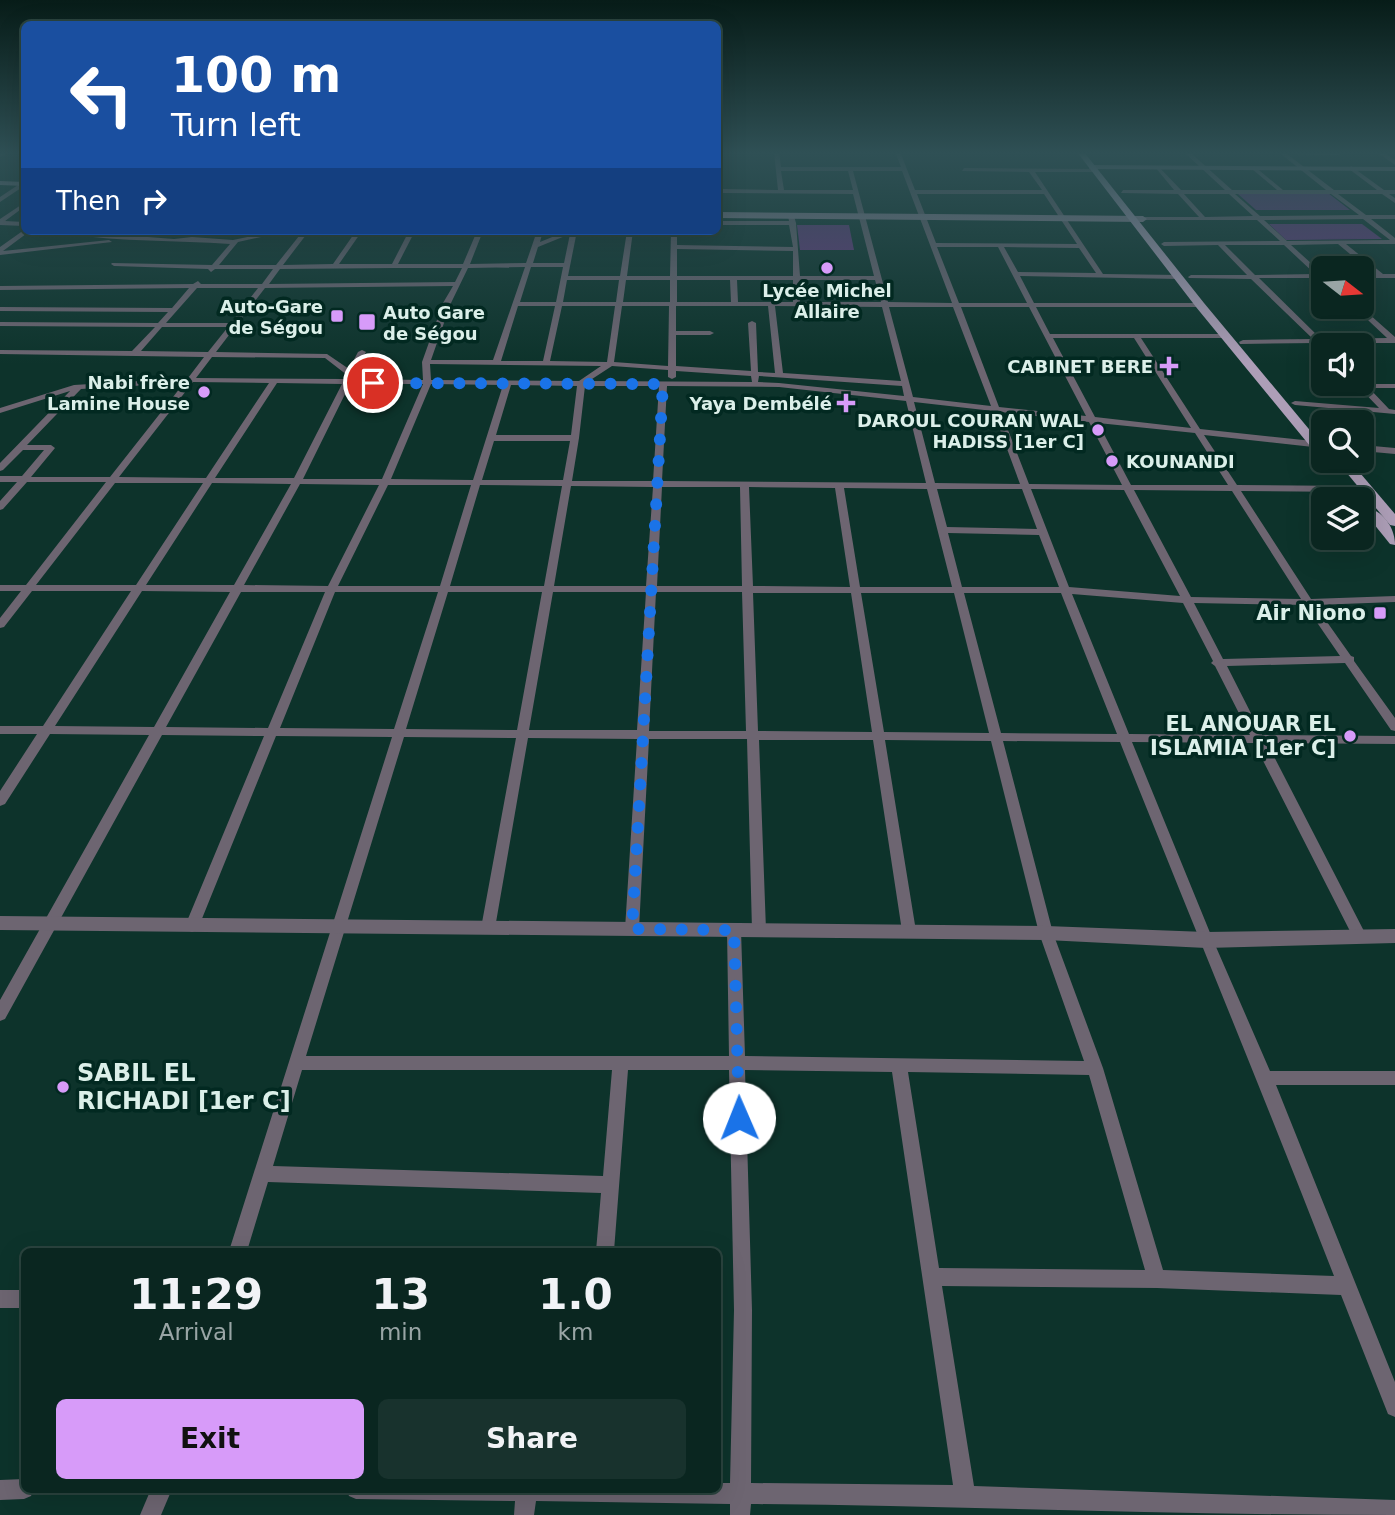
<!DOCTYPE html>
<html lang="en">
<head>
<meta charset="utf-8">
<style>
  :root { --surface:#0a2620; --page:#18322d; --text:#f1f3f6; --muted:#99a5a5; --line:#2a433e; --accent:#d79bf9 }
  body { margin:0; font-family:"DejaVu Sans",sans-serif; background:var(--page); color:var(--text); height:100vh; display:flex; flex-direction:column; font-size:26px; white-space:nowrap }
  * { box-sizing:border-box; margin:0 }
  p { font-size:23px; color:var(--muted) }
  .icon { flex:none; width:38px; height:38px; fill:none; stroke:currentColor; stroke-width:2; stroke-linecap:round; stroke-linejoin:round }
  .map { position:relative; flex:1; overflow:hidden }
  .sheet { position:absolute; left:21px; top:1248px; width:700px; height:245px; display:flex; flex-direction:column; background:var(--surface); border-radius:10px; box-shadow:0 7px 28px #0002,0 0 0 2px var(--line) }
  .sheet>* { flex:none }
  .guide { position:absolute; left:21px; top:21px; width:700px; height:214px; border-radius:10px; box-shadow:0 7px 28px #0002,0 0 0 2px var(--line); background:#1a4fa0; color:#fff; overflow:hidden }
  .needle { width:46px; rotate:107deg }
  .tools { position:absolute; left:1311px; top:256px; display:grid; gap:14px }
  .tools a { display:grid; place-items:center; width:63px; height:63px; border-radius:10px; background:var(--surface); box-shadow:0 7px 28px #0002,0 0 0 2px var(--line); font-size:35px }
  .pin { position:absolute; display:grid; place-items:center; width:60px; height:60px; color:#fff; margin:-30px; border:4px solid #fff; border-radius:50%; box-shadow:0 2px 7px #0007 }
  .me { position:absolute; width:77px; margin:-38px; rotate:359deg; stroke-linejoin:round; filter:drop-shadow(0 0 5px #0008) }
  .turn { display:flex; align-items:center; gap:24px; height:147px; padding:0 35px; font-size:32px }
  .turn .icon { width:91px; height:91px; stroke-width:2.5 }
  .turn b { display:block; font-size:49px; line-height:60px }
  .then { display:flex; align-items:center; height:66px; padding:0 35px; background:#0003; gap:14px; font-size:26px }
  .eta { display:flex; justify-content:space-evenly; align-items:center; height:119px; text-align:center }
  .eta b { font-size:42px; font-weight:700; line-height:49px }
  .action { display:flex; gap:14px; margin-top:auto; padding:14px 35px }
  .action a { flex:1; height:80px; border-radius:10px; background:var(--accent); color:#111; font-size:28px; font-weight:700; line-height:80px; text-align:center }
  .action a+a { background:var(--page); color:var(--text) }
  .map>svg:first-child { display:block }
</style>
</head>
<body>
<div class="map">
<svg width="1395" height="1515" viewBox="0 0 1395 1515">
  <rect width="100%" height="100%" fill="#0d332b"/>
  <g fill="#67397e">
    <path d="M 1328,193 L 1350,210 L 1256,210 L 1238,194 Z"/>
    <path d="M 1269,224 L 1362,224 L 1382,239 L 1286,240 Z"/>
    <path d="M 797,225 L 849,225 L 854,250 L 800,250 Z"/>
  </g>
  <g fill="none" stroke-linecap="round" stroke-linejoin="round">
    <g fill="#6d6571" fill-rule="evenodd">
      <path d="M 4,152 L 10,152 L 0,157 L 0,153 Z"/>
      <path d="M 718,152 L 723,152 L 722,189 L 778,190 L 774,152 L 779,152 L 781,167 L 901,167 L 896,154 L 837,154 L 835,152 L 1082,152 L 1080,154 L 901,154 L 915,190 L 1042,190 L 1029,172 L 962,171 L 964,168 L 1098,169 L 1096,172 L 1035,172 L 1103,274 L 1179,275 L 1182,277 L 1179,279 L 1020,276 L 1034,303 L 1200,303 L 1204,305 L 1200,307 L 1036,307 L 1050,334 L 1229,334 L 1230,336 L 1226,338 L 1141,338 L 1200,429 L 1313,441 L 1317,444 L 1313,447 L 1204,435 L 1237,485 L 1353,486 L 1358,489 L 1353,492 L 1241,491 L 1311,599 L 1395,596 L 1395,602 L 1315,605 L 1351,656 L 1354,657 L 1354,661 L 1395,718 L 1395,731 L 1391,730 L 1345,663 L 1227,666 L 1262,735 L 1395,736 L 1395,744 L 1267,743 L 1366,935 L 1364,939 L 1359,941 L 1354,939 L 1254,743 L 1132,742 L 1213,940 L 1270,1071 L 1395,1071 L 1395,1085 L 1276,1085 L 1395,1382 L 1395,1417 L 1388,1414 L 1341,1295 L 1157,1288 L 942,1286 L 974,1486 L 1395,1500 L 1395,1515 C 1180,1515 965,1506 751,1504 L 750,1515 L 730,1515 L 730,1504 L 536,1501 L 534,1515 L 514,1515 L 515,1501 L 356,1499 L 349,1496 L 346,1489 L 718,1489 L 718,1483 L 730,1483 L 734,1310 L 729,1070 L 628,1070 L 614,1251 L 596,1251 L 601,1193 L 268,1182 L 247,1251 L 229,1251 L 392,737 L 276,736 L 199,926 L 197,930 L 192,932 L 187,930 L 185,926 L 264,736 L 162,735 L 5,1019 L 0,1021 L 0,1000 L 149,735 L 50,734 L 5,804 L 0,806 L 0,791 L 37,734 L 0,734 L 0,726 L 43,726 L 131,591 L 32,591 L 4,627 L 0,628 L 0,618 L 21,591 L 0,591 L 0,585 L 26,585 L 106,482 L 27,482 L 3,509 L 0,510 L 0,501 L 17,482 L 0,482 L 0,476 L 22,476 L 44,450 L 23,450 L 3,470 L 0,471 L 0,463 L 70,391 L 0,413 L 0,408 L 74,385 L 188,378 L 204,357 L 0,354 L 0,350 L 132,351 L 155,327 L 0,326 L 0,322 L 158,323 L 168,312 L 0,311 L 0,307 L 172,308 L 189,288 L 0,290 L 0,286 L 193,284 L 198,281 L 201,284 L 262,284 L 273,269 L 215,269 L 211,272 L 208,269 L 114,266 L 111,264 L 112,263 L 212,265 L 230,244 C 176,240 122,242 68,234 L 70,231 L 174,239 L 192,237 L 233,240 L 277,231 L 289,231 L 238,242 L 219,265 L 276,265 L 303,231 L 309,231 L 283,265 L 333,264 L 356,231 L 362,231 L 339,264 L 392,264 L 409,231 L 415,231 L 398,264 L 463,264 L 477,231 L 483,231 L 470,264 L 526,263 L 537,231 L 543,231 L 540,242 L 567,231 L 577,231 L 568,276 L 620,276 L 627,231 L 633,231 L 627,276 L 670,276 L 671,231 L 677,231 L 677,245 L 793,247 L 789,225 L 718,225 L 718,221 L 789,221 L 788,216 L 791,214 L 794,216 L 796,223 L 800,276 L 874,276 L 853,194 L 722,193 L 722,215 L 718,216 ZM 781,171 L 848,171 L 853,190 L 784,190 ZM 853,171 L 902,171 L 952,303 L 888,302 ZM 917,194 L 1044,194 L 1077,244 L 936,243 ZM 570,234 L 564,263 L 533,263 L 538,247 ZM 937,247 L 998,247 L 1027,303 L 959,303 ZM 1004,247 L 1079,248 L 1096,273 L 1018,272 ZM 677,249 L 793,251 L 793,276 L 677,276 ZM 525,267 L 493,360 L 431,360 L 451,303 L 468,268 ZM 531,267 L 563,267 L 556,302 L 520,302 ZM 394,268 L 462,268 L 455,282 L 269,284 L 280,269 ZM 567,280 L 619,280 L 616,302 L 563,302 ZM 626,280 L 670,280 L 670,302 L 623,302 ZM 677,280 L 730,280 L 731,302 L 677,302 ZM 737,280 L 793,280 L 793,302 L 738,302 ZM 800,280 L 875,280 L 881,302 L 800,302 ZM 453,286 L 443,303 L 422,362 L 423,380 L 352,379 L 366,352 L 362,350 L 358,352 L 349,369 L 327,354 L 216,352 L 265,288 ZM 197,288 L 258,288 L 231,323 L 166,323 ZM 518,306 L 555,306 L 543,361 L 501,361 ZM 562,306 L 615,306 L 607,362 L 550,361 ZM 622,306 L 669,306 L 668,366 L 614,362 ZM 676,306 L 768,306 L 775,373 L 758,372 L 756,323 L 752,321 L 748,323 L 751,371 L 676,366 L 676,335 L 710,335 L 714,333 L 710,331 L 676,331 ZM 775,306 L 882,307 L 901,381 L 783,373 ZM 889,307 L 953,307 L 991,406 L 913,397 ZM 961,307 L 1029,307 L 1086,416 L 999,407 ZM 162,327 L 228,327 L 208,352 L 141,351 ZM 1053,338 L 1134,338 L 1191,428 L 1095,417 ZM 212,357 L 325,358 L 347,375 L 344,379 L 196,378 ZM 430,364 L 601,366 L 579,381 L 431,380 ZM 612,366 L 668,370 L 668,377 L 672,379 L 676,377 L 676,371 L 751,376 L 752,382 L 589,381 ZM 759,376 L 902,386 L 904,396 L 779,383 L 758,382 ZM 193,382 L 269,383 L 206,478 L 119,477 ZM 184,383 L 110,477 L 31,477 L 55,448 L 51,445 L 27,445 L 81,389 ZM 277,383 L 342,384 L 294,478 L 215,478 ZM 350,384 L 423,384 L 382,479 L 303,479 ZM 431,384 L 503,385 L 473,480 L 391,479 ZM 511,385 L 577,386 L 571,435 L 496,435 ZM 585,386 L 659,386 L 653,481 L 572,481 L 579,438 ZM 667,386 L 779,387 L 906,401 L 926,483 L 662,481 ZM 914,402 L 993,411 L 1020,484 L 935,483 ZM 1001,412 L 1089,422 L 1122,485 L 1029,484 ZM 1098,423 L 1195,433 L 1228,485 L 1131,485 ZM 494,441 L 570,441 L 563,480 L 482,480 ZM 115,483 L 203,483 L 136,585 L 36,585 ZM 212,483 L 291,484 L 234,585 L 146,585 ZM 300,484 L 379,485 L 328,586 L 244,585 ZM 388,485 L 471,485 L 440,586 L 338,586 ZM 480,485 L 562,486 L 544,586 L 450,586 ZM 571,486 L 653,487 L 646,586 L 554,586 ZM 662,487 L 740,487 L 742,586 L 657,586 ZM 749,487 L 835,488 L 850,587 L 753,586 ZM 844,488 L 927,489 L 952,587 L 860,587 ZM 937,489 L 1022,489 L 1037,529 L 947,527 ZM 1031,489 L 1124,490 L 1180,596 L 1069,587 ZM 1134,490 L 1232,491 L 1301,599 L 1191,597 ZM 948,533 L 1039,535 L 1059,587 L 962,587 ZM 142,591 L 230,592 L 154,727 L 55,726 ZM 241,592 L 325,592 L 268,728 L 166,727 ZM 335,592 L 438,592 L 394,729 L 280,728 ZM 448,592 L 542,592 L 517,730 L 406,729 ZM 553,592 L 646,592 L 637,730 L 529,730 ZM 656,592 L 742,592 L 746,731 L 649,731 ZM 753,593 L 851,593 L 872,732 L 758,731 ZM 861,593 L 954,593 L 989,733 L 884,732 ZM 964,593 L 1061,593 L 1117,734 L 1001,733 ZM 1072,594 L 1183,603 L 1213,661 L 1211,663 L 1215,666 L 1250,735 L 1129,734 ZM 1194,603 L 1305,605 L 1340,656 L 1223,659 ZM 404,737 L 516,738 L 481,928 L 483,932 L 488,934 L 493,932 L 495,928 L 528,738 L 637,739 L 625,929 L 627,933 L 632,935 L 637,933 L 639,929 L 649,739 L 747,739 L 752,930 L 754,934 L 759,936 L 764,934 L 766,930 L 759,740 L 873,740 L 902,931 L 904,935 L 909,937 L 914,935 L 916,931 L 885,740 L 991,741 L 1039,933 L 1084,1061 L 745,1056 L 741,930 L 739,926 L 734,924 L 729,926 L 727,930 L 729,1056 L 306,1056 ZM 1003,741 L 1120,742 C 1191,920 1265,1098 1334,1276 L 1163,1270 L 1103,1068 L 1053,933 ZM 302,1070 L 612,1070 L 603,1176 L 273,1166 ZM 745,1070 L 892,1072 L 953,1485 L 751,1483 L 752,1310 ZM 908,1072 L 1089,1075 L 1145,1270 L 939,1268 Z"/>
      <path d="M 1131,152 L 1339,152 L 1342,153 L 1339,155 L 1287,154 L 1334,190 L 1377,190 L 1349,169 L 1351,166 L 1384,190 L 1395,190 L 1395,194 L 1389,194 L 1395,198 L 1395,203 L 1382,194 L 1338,194 L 1366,215 L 1395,215 L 1395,219 L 1371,219 L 1395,238 L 1395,244 L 1346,244 L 1383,274 L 1395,274 L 1395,278 L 1362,278 L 1362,274 L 1374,274 L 1338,244 L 1291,245 L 1323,274 L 1323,280 L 1319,278 L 1259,278 L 1321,339 L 1387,338 L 1353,306 L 1360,306 L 1395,337 L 1395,343 L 1325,343 L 1321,345 L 1317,343 L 1240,344 L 1239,342 L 1243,340 L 1313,339 L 1251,279 L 1189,278 L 1188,277 L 1191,275 L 1247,275 L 1218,245 L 1164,246 L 1161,244 L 1164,242 L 1280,241 L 1257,220 L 1141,220 L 1143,217 L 1199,217 L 1178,194 L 1121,193 L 1123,190 L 1174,190 L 1155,167 L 1159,167 L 1181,190 L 1225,190 L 1186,154 ZM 1192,154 L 1281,154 L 1326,190 L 1283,190 L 1254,166 L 1252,169 L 1277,190 L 1232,190 ZM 1184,194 L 1229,194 L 1253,216 L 1205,217 ZM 1235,194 L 1331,194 L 1359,215 L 1260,216 ZM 1363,219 L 1390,240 L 1287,241 L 1264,220 ZM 1225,245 L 1284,245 L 1315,274 L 1255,275 Z"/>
      <path d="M 1377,152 L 1383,152 L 1395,160 L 1395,165 Z"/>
      <path d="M 21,183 L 24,183 L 24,186 L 0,202 L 0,197 Z"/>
      <path d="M 24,203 L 24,207 L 5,221 L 24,222 L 24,226 L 0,225 L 0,219 Z"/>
      <path d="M 24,230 L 30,231 L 3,251 L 109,240 L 112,242 L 0,255 L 0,247 Z"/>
      <path d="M 1362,381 L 1364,384 L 1395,384 L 1395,388 L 1369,388 L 1389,409 L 1395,410 L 1395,414 L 1295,405 L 1291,403 L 1295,401 L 1379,408 L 1355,383 L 1362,383 Z"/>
      <rect x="0" y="1290" width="24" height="18"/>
      <path d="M 24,1479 L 24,1489 L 34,1489 L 31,1496 L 24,1499 L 0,1500 L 0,1480 Z"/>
      <path d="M 151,1489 L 172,1489 L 161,1515 L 140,1515 Z"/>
    </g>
    <g fill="#6d6571" fill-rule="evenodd">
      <path d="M 1362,445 L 1395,448 L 1395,454 L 1362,451 Z"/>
      <path d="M 0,916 L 1046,926 L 1206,932 L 1395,929 L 1395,943 L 1206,948 L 1046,940 L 0,930 Z"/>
    </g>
    <g fill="#918698" fill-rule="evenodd">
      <path d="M 1092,165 L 1395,167 L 1395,171 L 1089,169 Z"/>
      <path d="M 0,181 L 24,182 L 24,186 L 0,185 Z"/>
      <path d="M 718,212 L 1143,216 L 1147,219 L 1143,222 L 718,218 Z"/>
    </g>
    <g fill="#ad9eb7" fill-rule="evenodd">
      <path d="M 1077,152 L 1084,152 L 1204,303 L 1323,446 L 1323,458 L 1319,457 L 1196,307 Z"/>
      <path d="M 1336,460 L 1349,460 L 1395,514 L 1395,526 L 1390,525 Z"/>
      <path d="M 1372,509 C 1386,515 1395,530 1395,545 L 1390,544 L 1365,513 Z"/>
    </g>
  </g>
  <linearGradient id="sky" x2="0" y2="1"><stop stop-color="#071c18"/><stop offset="0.42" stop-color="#2f5055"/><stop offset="1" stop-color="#2f5055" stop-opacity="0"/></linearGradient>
  <rect width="1395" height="364" fill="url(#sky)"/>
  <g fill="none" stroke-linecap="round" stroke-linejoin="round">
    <path stroke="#1a73e8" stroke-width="12" stroke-dasharray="0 21.6" d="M 373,383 L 663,384 L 632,929 L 734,930 L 739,1118"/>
  </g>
  <g fill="#d79bf9" stroke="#022921" stroke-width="2.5">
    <circle cx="827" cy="268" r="7"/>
    <rect x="330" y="309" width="14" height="14" rx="3.5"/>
    <rect x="358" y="313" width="18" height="18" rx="3.5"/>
    <path d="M1165.5 355.5h7v7h7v7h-7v7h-7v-7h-7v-7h7z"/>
    <circle cx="204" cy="392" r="7"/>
    <path d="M842.5 392.5h7v7h7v7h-7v7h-7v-7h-7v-7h7z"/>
    <circle cx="1098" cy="430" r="7"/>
    <circle cx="1112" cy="461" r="7"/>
    <rect x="1373" y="606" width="14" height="14" rx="3.5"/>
    <circle cx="1350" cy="736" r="7"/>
    <circle cx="63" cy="1087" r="7"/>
  </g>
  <g text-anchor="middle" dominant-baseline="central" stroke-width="7" stroke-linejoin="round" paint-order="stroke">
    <g font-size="18" font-weight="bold" fill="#dbefe9" stroke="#022921" text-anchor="end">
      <text x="827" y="290" text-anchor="middle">Lycée Michel<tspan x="827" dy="21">Allaire</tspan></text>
      <text x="323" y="306">Auto-Gare<tspan x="323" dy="21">de Ségou</tspan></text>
      <text x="383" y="312" text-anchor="start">Auto Gare<tspan x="383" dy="21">de Ségou</tspan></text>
      <text x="1153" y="366">CABINET BERE</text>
      <text x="190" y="382">Nabi frère<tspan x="190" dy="21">Lamine House</tspan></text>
      <text x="832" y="403">Yaya Dembélé</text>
      <text x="1084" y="420">DAROUL COURAN WAL<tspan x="1084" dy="21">HADISS [1er C]</tspan></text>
      <text x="1126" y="461" text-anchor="start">KOUNANDI</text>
    </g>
    <g font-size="21" font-weight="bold" fill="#dbefe9" stroke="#022921" text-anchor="end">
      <text x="1366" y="613">Air Niono</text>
      <text x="1336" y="724">EL ANOUAR EL<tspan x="1336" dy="24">ISLAMIA [1er C]</tspan></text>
    </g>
    <g font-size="24" font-weight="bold" fill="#dbefe9" stroke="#022921" text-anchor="start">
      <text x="77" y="1073">SABIL EL<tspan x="77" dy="28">RICHADI [1er C]</tspan></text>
    </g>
  </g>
</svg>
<div class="tools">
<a><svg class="needle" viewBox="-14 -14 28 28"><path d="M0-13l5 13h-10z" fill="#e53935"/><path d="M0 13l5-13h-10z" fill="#99a5a5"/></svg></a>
<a><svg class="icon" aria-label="sound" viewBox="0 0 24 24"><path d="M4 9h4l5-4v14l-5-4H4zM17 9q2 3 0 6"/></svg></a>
<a><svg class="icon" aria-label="search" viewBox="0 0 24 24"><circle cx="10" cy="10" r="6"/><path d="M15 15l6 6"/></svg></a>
<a><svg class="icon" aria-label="layers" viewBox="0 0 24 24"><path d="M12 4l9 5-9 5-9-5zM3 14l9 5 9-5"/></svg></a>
</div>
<div class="pin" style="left:373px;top:383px;background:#d93025"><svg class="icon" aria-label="arrive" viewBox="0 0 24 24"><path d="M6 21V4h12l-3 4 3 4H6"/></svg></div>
<svg class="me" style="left:739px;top:1118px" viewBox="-20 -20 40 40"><circle r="19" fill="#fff"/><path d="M0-13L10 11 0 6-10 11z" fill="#1a73e8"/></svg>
<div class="guide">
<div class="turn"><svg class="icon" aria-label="left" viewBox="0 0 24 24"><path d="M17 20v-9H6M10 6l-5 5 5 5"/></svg><div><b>100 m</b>Turn left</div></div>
<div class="then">Then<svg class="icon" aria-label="right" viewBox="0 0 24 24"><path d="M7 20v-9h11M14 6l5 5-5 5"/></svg></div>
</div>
<section class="sheet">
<div class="eta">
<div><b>11:29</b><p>Arrival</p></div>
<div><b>13</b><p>min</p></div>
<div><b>1.0</b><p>km</p></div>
</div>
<div class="action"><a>Exit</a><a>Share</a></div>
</section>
</div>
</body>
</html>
